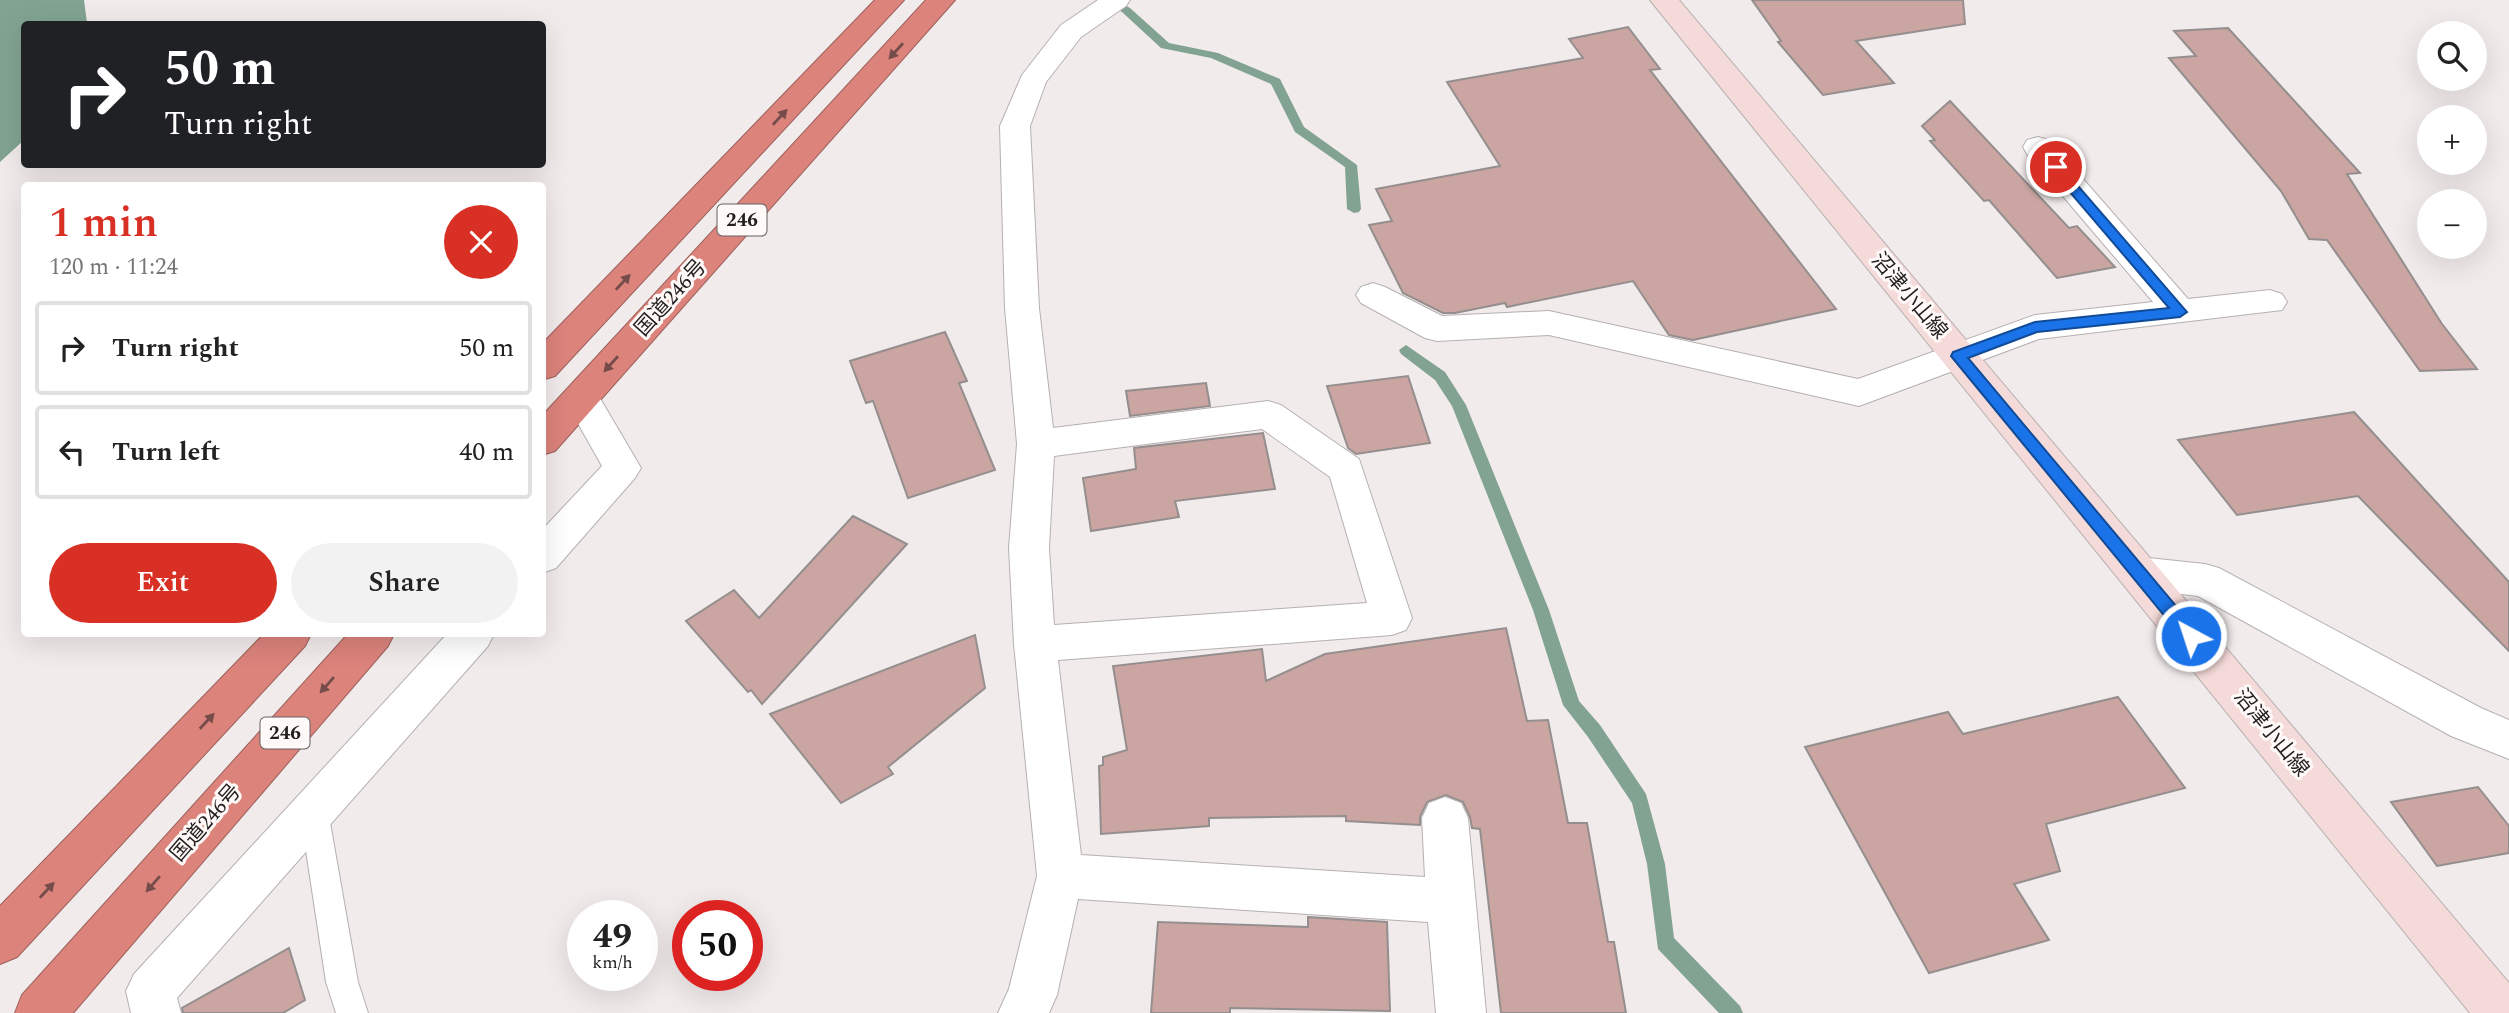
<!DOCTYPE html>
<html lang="en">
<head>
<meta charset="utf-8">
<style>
  :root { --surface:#fff; --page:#f2f2f2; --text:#222; --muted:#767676; --line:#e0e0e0; --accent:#d93025 }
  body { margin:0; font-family:Spectral,"Noto Sans JP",serif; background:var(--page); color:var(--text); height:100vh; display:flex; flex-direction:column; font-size:26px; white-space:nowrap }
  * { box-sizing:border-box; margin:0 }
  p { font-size:23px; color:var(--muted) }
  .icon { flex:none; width:38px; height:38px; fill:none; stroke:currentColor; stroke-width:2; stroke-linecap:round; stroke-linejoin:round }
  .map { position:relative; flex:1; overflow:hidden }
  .details { position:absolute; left:21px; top:182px; width:525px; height:455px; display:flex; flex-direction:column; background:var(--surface); border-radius:7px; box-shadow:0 7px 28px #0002 }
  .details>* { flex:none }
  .banner { position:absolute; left:21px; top:21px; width:525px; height:147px; border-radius:7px; box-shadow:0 7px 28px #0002; background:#202124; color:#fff; overflow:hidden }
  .tools { position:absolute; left:2417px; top:21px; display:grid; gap:14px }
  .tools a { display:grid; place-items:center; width:70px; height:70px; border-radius:50%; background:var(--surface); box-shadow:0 7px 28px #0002; font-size:35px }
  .speed { position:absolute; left:567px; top:900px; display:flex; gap:14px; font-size:35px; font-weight:700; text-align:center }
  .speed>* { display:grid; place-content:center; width:91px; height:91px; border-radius:50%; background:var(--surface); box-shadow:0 7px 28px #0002; line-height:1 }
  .speed small { font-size:18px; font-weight:400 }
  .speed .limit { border:10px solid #d22; background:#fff; color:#111 }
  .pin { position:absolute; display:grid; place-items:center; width:60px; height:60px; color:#fff; margin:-30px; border:4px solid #fff; border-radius:50%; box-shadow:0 2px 7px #0007 }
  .me { position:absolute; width:77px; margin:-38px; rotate:320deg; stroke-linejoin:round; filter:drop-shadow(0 0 5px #0008) }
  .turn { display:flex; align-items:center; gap:24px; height:147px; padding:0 28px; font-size:32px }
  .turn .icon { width:91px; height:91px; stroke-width:2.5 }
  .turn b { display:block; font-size:49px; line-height:60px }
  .round { display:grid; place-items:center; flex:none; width:74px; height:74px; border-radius:37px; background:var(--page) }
  .headline { display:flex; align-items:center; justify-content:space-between; height:119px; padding:0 28px }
  h1 { font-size:42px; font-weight:600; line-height:52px; color:var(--accent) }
  .cta { display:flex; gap:14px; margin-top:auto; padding:14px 28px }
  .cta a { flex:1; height:80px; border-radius:42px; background:var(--accent); color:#fff; font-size:28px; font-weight:600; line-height:80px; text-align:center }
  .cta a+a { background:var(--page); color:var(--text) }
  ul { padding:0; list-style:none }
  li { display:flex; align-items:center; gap:21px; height:94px; margin:0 14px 10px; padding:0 14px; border:4px solid var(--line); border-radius:7px }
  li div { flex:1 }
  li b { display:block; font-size:26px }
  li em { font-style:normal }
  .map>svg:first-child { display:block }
</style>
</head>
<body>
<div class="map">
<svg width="2509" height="1013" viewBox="0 0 2509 1013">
  <rect width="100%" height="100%" fill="#f2ebeb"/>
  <path fill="#82a392" d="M 0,0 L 84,0 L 87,23 L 24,24 L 24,140 L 0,162 Z"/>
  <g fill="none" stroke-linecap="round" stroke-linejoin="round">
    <g fill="#82a392" fill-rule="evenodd">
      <path d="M 1101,0 L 1116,0 L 1130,8 L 1169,43 L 1218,53 L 1280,79 L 1304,127 L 1357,165 L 1361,209 L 1359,212 L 1354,213 L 1347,209 L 1345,167 L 1295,132 L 1271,84 L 1211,58 L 1161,48 L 1122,12 Z"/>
      <path d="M 1406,345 L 1445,372 L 1466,405 L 1549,610 L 1579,701 L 1600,725 L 1646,794 L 1665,864 L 1674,938 L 1740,1006 L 1743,1013 L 1719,1013 L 1658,949 L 1647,864 L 1632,803 L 1588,737 L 1563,705 L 1533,610 L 1452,406 L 1435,380 L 1401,354 L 1399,350 Z"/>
    </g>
  </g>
  <g fill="#caa5a1" stroke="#948f8e" stroke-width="2">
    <path d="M 1752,0 L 1963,0 L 1965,24 L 1856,41 L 1894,83 L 1823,95 L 1778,42 L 1781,41 Z"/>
    <path d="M 1628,27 L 1660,69 L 1650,70 L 1836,309 L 1693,340 L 1669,335 L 1633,281 L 1507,307 L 1505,303 L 1455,313 L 1443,313 L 1403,293 L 1369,225 L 1392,221 L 1376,189 L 1500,166 L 1447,82 L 1583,58 L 1569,39 Z"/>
    <path d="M 2228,28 L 2360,173 L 2347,174 L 2442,324 L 2477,369 L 2420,371 L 2327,240 L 2309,239 L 2281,191 L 2169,58 L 2196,56 L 2174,31 Z"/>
    <path d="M 1950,101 L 2069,228 L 2077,226 L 2115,267 L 2057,278 L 1989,200 L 1984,201 L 1930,141 L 1935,140 L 1922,126 Z"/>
    <path d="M 945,332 L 967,381 L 959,383 L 995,470 L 908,498 L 873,401 L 866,403 L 850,361 Z"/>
    <path d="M 1408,376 L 1430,443 L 1356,454 L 1348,448 L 1327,386 Z"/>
    <path d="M 1206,383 L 1210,406 L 1130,416 L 1126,391 Z"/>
    <path d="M 2354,412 L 2509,582 L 2509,651 L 2358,496 L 2237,515 L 2178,440 Z"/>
    <path d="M 1263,433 L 1275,489 L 1175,501 L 1179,517 L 1091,531 L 1083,478 L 1136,469 L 1134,448 Z"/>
    <path d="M 853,516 L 907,544 L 762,704 L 751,690 L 748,692 L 686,621 L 734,590 L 759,618 Z"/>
    <path d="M 1506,628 L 1527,721 L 1548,720 L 1568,823 L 1587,823 L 1608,942 L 1614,942 L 1626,1013 L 1501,1013 L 1480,829 L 1472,828 L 1470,817 L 1463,802 L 1446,795 L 1427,802 L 1420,817 L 1420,825 L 1346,821 L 1346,816 L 1209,818 L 1209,826 L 1101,834 L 1099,766 L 1103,765 L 1103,757 L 1127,750 L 1113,666 L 1262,649 L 1266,681 L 1325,654 Z"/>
    <path d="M 975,635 L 985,688 L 888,767 L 893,774 L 841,803 L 770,714 Z"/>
    <path d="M 2118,697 L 2185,788 L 2046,824 L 2060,871 L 2014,884 L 2049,940 L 1929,973 L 1805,747 L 1948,712 L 1963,734 Z"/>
    <path d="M 2478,787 L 2509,826 L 2509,853 L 2437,866 L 2391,802 Z"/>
    <path d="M 1308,917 L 1387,922 L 1390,1011 L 1230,1008 L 1230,1013 L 1151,1013 L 1158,922 L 1308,927 Z"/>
    <path d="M 289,948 L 305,1000 L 283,1013 L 183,1013 L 182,1008 Z"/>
  </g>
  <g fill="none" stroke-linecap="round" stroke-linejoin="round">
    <g stroke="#b6b0b0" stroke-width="2">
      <path id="lane" d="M 314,798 L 324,802 L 328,811 L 358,982 L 368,1013 L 336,1013 L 326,982 L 300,811 L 304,802 Z"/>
    </g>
    <g stroke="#b6b0b0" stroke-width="2">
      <g id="street">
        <path d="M 1098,0 L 1130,0 L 1126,6 L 1081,37 L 1046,82 L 1030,126 L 1039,308 L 1053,428 L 1268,401 L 1281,405 L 1359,459 L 1412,618 L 1406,630 L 1392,635 L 1058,660 L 1081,855 L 1425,877 L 1422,818 L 1429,803 L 1445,797 L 1461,803 L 1468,818 L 1486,1013 L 1436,1013 L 1428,922 L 1078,899 L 1057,995 L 1049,1013 L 998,1013 L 1009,989 L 1037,876 L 1014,644 L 1009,548 L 1017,444 L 1005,308 L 1000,126 L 1022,75 L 1061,25 ZM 1262,429 L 1330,477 L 1367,603 L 1054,625 L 1049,548 L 1054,456 Z"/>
        <path d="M 2038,137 L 2049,140 L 2188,299 L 2270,290 L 2282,294 L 2287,302 L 2282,310 L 2039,339 L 1859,406 L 1549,335 L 1437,341 L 1425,338 L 1361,303 L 1356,295 L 1361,287 L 1373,283 L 1385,287 L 1442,316 L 1549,311 L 1858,379 L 2035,315 L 2153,302 L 2027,154 L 2023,147 L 2027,140 Z"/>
        <path d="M 581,384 L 594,388 L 641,468 L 635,478 L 556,568 L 542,573 L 542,530 L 602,466 L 563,397 L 568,388 Z"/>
        <path d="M 2139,557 L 2205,564 L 2219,568 L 2481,708 L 2509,720 L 2509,759 L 2451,736 L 2198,596 L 2139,589 L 2125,585 L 2119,573 L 2125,561 Z"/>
        <path d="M 447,634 L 494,634 L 488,646 L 177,998 L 181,1013 L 131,1013 L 126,991 L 134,974 Z"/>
      </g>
    </g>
    <g stroke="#b6b0b0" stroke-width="2">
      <path id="secondary" d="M 1650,0 L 1679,0 L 2509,983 L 2509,1013 L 2470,1013 Z"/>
    </g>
    <g stroke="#9b605b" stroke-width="2">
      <g id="highway">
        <path d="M 875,0 L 904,0 L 555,376 L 542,380 L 542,344 Z"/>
        <path d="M 926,0 L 955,0 L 555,451 L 542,455 L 542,416 Z"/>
        <path d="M 264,634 L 311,634 L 305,646 L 17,957 L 0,964 L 0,906 Z"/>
        <path d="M 348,634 L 394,634 L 388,646 L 73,1013 L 15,1013 L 22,995 Z"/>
      </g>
    </g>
    <use href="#lane" fill="#fff" fill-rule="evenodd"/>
    <use href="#street" fill="#fff" fill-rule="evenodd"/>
    <use href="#secondary" fill="#f4dad8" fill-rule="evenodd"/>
    <use href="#highway" fill="#dc837c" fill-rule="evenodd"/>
  </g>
  <defs><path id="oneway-solid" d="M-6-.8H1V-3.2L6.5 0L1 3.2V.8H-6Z" transform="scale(1.75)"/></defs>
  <g fill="#754c49">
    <use href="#oneway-solid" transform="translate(896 51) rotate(132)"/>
    <use href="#oneway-solid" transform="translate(780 117) rotate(-47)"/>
    <use href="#oneway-solid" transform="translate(623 282) rotate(-47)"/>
    <use href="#oneway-solid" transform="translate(611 364) rotate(132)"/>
    <use href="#oneway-solid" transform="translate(327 685) rotate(131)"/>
    <use href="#oneway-solid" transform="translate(207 721) rotate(-47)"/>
    <use href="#oneway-solid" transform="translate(153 884) rotate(131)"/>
    <use href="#oneway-solid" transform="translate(47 890) rotate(-47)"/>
  </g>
  <path fill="#1a73e8" stroke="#114b97" stroke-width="2" d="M 2056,163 L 2060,165 L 2187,312 L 2180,317 L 2037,332 L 1968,358 L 2197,631 L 2200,636 L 2197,641 L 2191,643 L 2185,641 L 1951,356 L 1953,352 L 2035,322 L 2169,308 L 2051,170 L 2049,167 Z"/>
  <g text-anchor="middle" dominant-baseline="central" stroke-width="6" stroke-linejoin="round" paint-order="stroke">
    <g fill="#fff9f8" stroke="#646060" stroke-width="2">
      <rect x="717.5" y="204.5" width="49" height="31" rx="5"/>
      <rect x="260.5" y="717.5" width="49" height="31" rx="5"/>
    </g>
    <g font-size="19" font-weight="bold" fill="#211f1f">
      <text x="742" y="220">246</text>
      <text x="285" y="733">246</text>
    </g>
    <g font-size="21" fill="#211f1f" stroke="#fff9f8">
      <text transform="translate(1909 296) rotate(50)">沼津小山線</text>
      <text transform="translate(671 298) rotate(-48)">国道246号</text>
      <text transform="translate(2271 733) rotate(51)">沼津小山線</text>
      <text transform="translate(206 823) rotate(-49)">国道246号</text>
    </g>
  </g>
</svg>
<div class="tools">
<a><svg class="icon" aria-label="search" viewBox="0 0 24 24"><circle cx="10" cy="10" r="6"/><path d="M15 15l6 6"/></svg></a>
<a>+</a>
<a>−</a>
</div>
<div class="speed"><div>49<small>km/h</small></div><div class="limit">50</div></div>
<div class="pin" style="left:2056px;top:167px;background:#d93025"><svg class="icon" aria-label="arrive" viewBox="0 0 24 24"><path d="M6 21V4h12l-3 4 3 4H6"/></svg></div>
<svg class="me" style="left:2191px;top:636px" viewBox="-20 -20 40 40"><circle r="17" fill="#1a73e8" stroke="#fff" stroke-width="3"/><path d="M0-11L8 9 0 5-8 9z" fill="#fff"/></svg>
<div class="banner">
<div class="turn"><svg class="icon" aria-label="right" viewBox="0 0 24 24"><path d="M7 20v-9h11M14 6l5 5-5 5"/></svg><div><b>50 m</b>Turn right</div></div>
</div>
<section class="details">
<div class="headline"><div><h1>1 min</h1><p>120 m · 11:24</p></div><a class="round" style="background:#d93025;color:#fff"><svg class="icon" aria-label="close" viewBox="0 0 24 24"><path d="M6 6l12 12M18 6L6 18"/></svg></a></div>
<ul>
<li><svg class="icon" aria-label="right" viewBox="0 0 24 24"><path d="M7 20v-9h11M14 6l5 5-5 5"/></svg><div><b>Turn right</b></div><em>50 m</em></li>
<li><svg class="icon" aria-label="left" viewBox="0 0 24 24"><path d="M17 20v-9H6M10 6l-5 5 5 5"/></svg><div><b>Turn left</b></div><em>40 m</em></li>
</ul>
<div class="cta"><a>Exit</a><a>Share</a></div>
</section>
</div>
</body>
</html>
